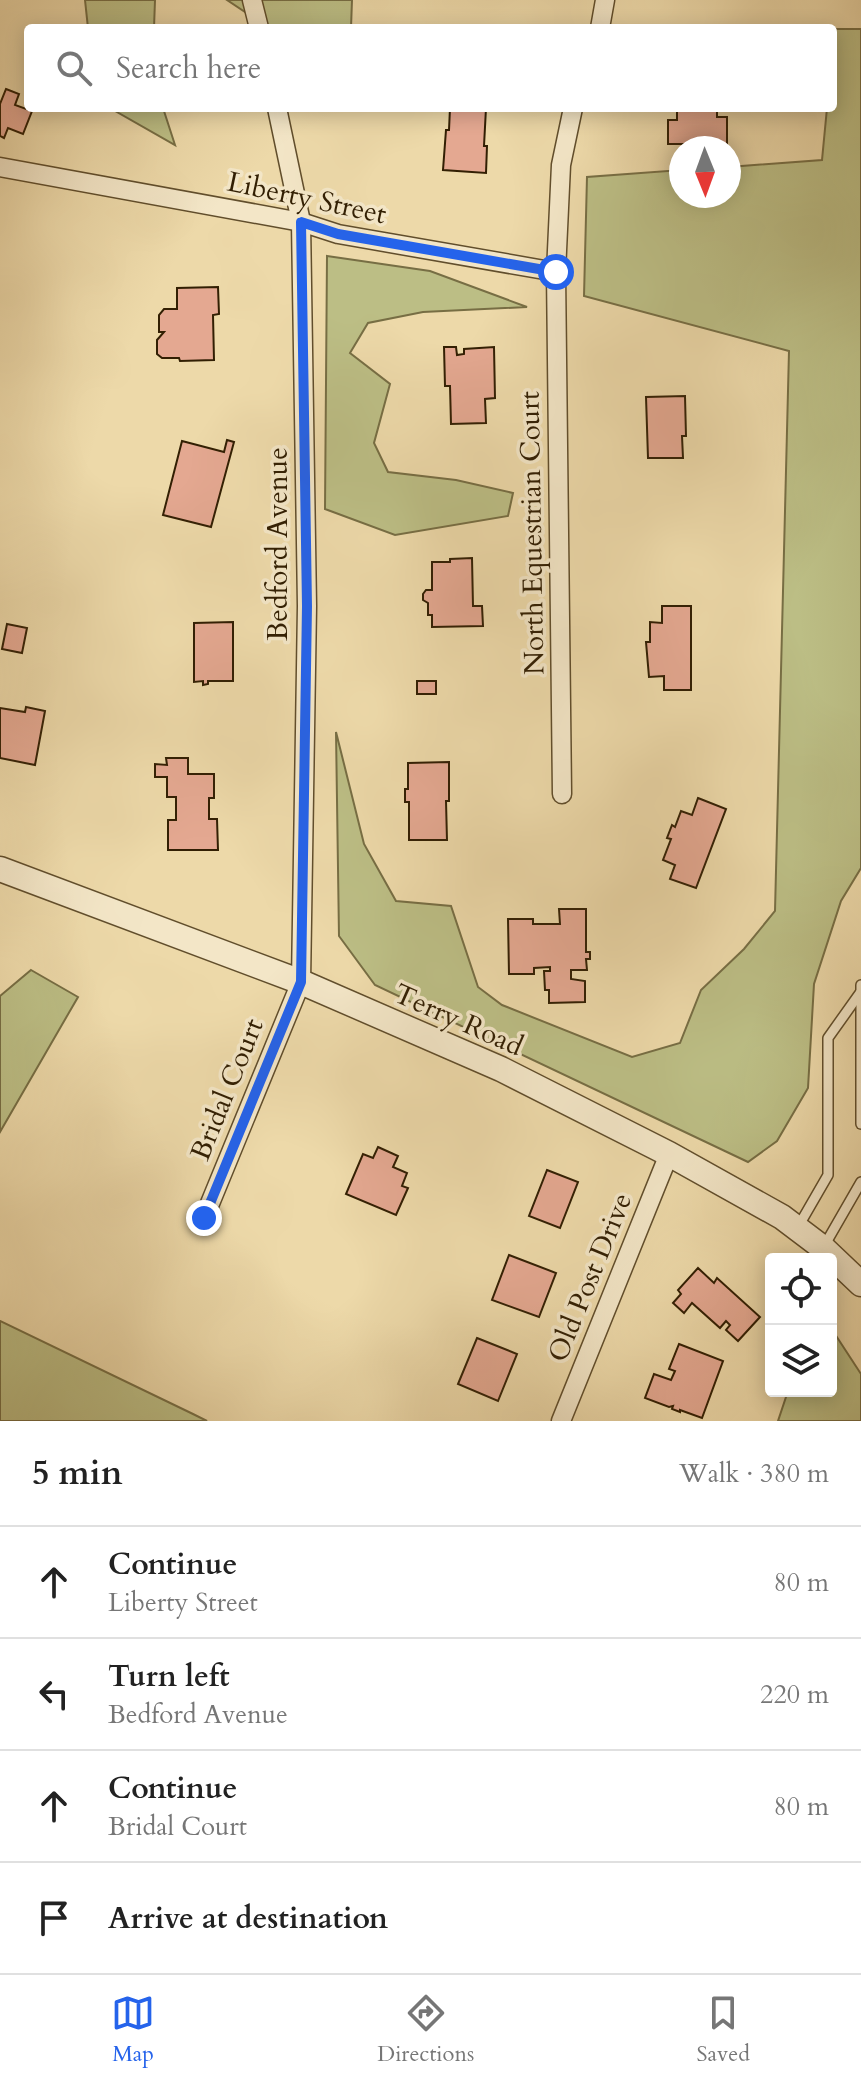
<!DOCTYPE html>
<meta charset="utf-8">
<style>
body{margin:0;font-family:Cardo,serif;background:#f2f2f2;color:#222}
.controls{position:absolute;right:24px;bottom:24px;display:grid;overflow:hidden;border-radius:8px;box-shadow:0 4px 20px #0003}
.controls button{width:72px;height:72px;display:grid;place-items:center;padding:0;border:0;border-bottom:2px solid #e0e0e0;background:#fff;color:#222;font:40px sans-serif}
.compass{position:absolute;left:669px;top:136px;width:72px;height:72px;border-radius:50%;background:#fff;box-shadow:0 4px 20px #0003;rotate:179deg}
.stop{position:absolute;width:24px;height:24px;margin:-18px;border:6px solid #2563eb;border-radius:50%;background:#fff}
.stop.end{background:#2563eb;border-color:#fff;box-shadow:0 2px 8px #0008}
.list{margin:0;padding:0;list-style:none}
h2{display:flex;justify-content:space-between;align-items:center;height:104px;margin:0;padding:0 32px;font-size:34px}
h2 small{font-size:26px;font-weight:400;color:#767676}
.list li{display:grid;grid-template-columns:52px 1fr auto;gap:24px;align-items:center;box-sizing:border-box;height:112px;padding:0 32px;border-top:2px solid #e0e0e0}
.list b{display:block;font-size:30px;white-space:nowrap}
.list p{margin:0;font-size:26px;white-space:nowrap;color:#767676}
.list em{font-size:26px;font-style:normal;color:#767676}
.icon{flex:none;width:44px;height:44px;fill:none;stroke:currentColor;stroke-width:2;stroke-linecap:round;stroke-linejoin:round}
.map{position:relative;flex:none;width:861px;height:1421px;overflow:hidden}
.search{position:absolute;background:#fff;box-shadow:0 4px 20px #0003;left:24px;right:24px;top:24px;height:88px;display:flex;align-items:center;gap:20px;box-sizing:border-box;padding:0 28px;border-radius:8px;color:#767676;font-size:30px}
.sheet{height:552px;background:#fff}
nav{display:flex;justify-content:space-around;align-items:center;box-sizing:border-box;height:112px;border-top:2px solid #e0e0e0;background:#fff;font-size:22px;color:#767676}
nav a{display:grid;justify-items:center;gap:4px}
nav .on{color:#2563eb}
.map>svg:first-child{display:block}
.green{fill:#bcbe85;stroke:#776e44;stroke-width:2}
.building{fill:#e4a891;stroke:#321f03;stroke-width:2}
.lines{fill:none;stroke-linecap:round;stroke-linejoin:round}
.service-casing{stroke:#614e2c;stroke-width:12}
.minor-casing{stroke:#614e2c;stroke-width:21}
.tertiary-casing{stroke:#614e2c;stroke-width:27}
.service{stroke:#f3e6c7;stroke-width:9}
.minor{stroke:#f3e6c7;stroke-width:18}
.tertiary{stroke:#f3e6c7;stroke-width:24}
.route{stroke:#2563eb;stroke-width:10}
.labels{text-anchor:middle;stroke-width:7;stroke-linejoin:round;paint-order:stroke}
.street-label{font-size:28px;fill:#321f03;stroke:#f3e6c7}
</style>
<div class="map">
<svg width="861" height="1421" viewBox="0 0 861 1421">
<rect width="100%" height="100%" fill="#edd9a9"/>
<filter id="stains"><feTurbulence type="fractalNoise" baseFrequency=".0025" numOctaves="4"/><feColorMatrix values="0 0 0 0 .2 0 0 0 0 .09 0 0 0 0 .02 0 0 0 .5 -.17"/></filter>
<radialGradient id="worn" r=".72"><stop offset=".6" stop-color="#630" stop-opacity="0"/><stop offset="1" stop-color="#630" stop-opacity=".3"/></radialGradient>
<g class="green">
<polygon points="85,0 155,0 154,28 88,28"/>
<polygon points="227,0 352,0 351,28 269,28"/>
<polygon points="833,29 861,29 861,868 841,901 814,984 808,1088 777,1141 748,1162 375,985 339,936 336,732 364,844 396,901 451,906 478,987 502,1005 632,1057 680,1043 701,990 744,949 775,911 789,351 584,296 587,177 681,170 681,196 729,196 729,167 822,160 827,108 833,108"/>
<polygon points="110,108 163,108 175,145"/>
<polygon points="327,256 430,271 527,307 423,312 368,323 350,353 390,384 374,443 388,472 456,480 513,493 508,516 395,535 325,509"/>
<polygon points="31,970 78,997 0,1132 0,996"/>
<polygon points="0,1321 193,1414 207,1421 0,1421"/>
<polygon points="831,1328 861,1374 861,1421 778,1421 788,1391 831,1391"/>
</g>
<g class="building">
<polygon points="6,89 19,94 15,105 32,111 23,134 8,128 4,138 0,136 0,104"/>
<polygon points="450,108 486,108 484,146 487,146 486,173 443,170 446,130 449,130"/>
<polygon points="677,108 717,108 717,117 727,117 727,144 668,144 668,120 677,120"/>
<polygon points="218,287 219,314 213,315 214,360 180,361 179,358 162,358 157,354 157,340 164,332 159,332 159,315 164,309 177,309 177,288"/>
<polygon points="444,347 456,347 457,355 464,354 464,349 494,347 495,398 485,399 486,423 451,424 450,386 445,386"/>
<polygon points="685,396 686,436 682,436 683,458 648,458 646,397"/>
<polygon points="227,440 234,442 211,527 163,515 182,441 224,452"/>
<polygon points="472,558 473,606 482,606 483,626 432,627 432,615 428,615 428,603 423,600 423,594 426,590 432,590 432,562 450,562 450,559"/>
<polygon points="662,606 691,606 691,690 664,690 664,676 649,677 646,642 650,642 650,622 662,623"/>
<polygon points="233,622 233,681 208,681 208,684 203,685 203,681 194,682 194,623"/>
<polygon points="7,624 27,628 22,653 2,649"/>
<rect x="417" y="681" width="19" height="13"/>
<polygon points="26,707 45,711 35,765 0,758 0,708 25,712"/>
<polygon points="166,758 188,758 188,774 214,774 214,798 209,798 209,819 217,819 218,850 168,850 168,820 176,820 176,797 167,797 167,777 155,777 155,764 167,765"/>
<polygon points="449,762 449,801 446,801 447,840 409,840 409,802 405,802 405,789 408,789 408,763"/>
<polygon points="698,798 726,809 696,888 670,879 675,865 663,860 671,839 667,838 672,825 675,827 681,811 692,815"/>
<polygon points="559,909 586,909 586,952 590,952 590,959 586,959 587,970 571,970 571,979 585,981 585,1002 549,1003 549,990 545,990 544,971 550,971 550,967 534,968 534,974 509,974 508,919 533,919 533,924 560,924"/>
<polygon points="378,1147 398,1156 393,1167 407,1173 402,1186 408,1188 396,1215 346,1194 363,1154 373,1158"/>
<polygon points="547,1170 578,1182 560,1228 529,1216"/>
<polygon points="509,1255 556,1273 539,1317 492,1300"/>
<polygon points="698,1268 714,1283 717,1278 760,1317 738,1341 726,1330 730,1325 726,1321 720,1328 692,1303 684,1313 673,1303 681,1294 678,1290"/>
<polygon points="477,1338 517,1354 498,1401 458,1384"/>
<polygon points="679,1344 723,1361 702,1418 680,1410 680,1412 672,1409 673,1406 669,1407 645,1398 654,1374 671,1380 675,1371 669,1369"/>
</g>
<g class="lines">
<defs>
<g id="service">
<polyline points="861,985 861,1124"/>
<polyline points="798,1227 828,1175 828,1038 860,993"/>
<polyline points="823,1248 861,1182"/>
</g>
<g id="minor">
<polyline points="252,0 259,28"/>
<polyline points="600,28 605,0"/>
<polyline points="0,167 301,222 338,234 556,272"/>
<polyline points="562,794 556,272 561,165 573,108"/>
<polyline points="204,1218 301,982 307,606 301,222 277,108"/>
<polyline points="561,1421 669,1154"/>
</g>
<polyline id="tertiary" points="0,869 301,982 501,1069 669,1154 782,1217 823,1248 861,1284"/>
</defs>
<use href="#service" class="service-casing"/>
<use href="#minor" class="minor-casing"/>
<use href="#tertiary" class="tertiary-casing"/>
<use href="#service" class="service"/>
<use href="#minor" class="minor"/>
<use href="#tertiary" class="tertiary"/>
</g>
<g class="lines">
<polyline class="route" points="204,1218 301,982 307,606 301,222 338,234 556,272"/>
</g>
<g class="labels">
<g class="street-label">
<text transform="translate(307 197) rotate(12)" y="10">Liberty Street</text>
<text transform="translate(531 533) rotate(-91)" y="10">North Equestrian Court</text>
<text transform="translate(277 544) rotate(-90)" y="10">Bedford Avenue</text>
<text transform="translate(459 1019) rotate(24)" y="10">Terry Road</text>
<text transform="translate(226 1089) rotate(-68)" y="10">Bridal Court</text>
<text transform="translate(589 1277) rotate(-68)" y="10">Old Post Drive</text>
</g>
</g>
<rect width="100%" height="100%" filter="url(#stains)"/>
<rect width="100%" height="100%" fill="url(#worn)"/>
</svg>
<div class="controls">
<button><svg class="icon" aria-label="locate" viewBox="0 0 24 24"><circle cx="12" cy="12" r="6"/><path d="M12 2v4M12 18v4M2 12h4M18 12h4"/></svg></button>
<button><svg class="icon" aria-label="layers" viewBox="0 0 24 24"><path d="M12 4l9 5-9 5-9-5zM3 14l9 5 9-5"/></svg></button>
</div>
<svg class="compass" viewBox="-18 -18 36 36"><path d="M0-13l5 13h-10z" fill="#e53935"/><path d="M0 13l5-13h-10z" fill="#767676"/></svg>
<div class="stop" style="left:556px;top:272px"></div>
<div class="stop end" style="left:204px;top:1218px"></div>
<div class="search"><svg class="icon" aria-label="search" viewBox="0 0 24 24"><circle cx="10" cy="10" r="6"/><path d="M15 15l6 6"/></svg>Search here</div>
</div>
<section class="sheet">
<h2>5 min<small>Walk · 380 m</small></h2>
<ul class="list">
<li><svg class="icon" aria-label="ahead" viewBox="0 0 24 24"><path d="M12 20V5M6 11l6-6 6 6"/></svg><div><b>Continue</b><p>Liberty Street</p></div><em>80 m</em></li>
<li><svg class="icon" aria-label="left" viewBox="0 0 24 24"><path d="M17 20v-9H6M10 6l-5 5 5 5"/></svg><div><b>Turn left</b><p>Bedford Avenue</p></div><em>220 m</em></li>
<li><svg class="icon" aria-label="ahead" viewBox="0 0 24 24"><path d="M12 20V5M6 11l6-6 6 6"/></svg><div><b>Continue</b><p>Bridal Court</p></div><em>80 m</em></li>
<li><svg class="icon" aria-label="arrive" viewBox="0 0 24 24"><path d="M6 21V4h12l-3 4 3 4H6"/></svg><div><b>Arrive at destination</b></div></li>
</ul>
</section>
<nav>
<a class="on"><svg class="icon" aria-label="map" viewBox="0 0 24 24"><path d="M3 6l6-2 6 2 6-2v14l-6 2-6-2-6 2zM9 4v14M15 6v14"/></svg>Map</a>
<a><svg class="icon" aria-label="directions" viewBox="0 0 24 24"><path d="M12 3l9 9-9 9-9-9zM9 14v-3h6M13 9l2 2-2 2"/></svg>Directions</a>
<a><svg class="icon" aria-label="saved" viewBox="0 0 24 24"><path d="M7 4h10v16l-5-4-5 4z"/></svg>Saved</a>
</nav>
